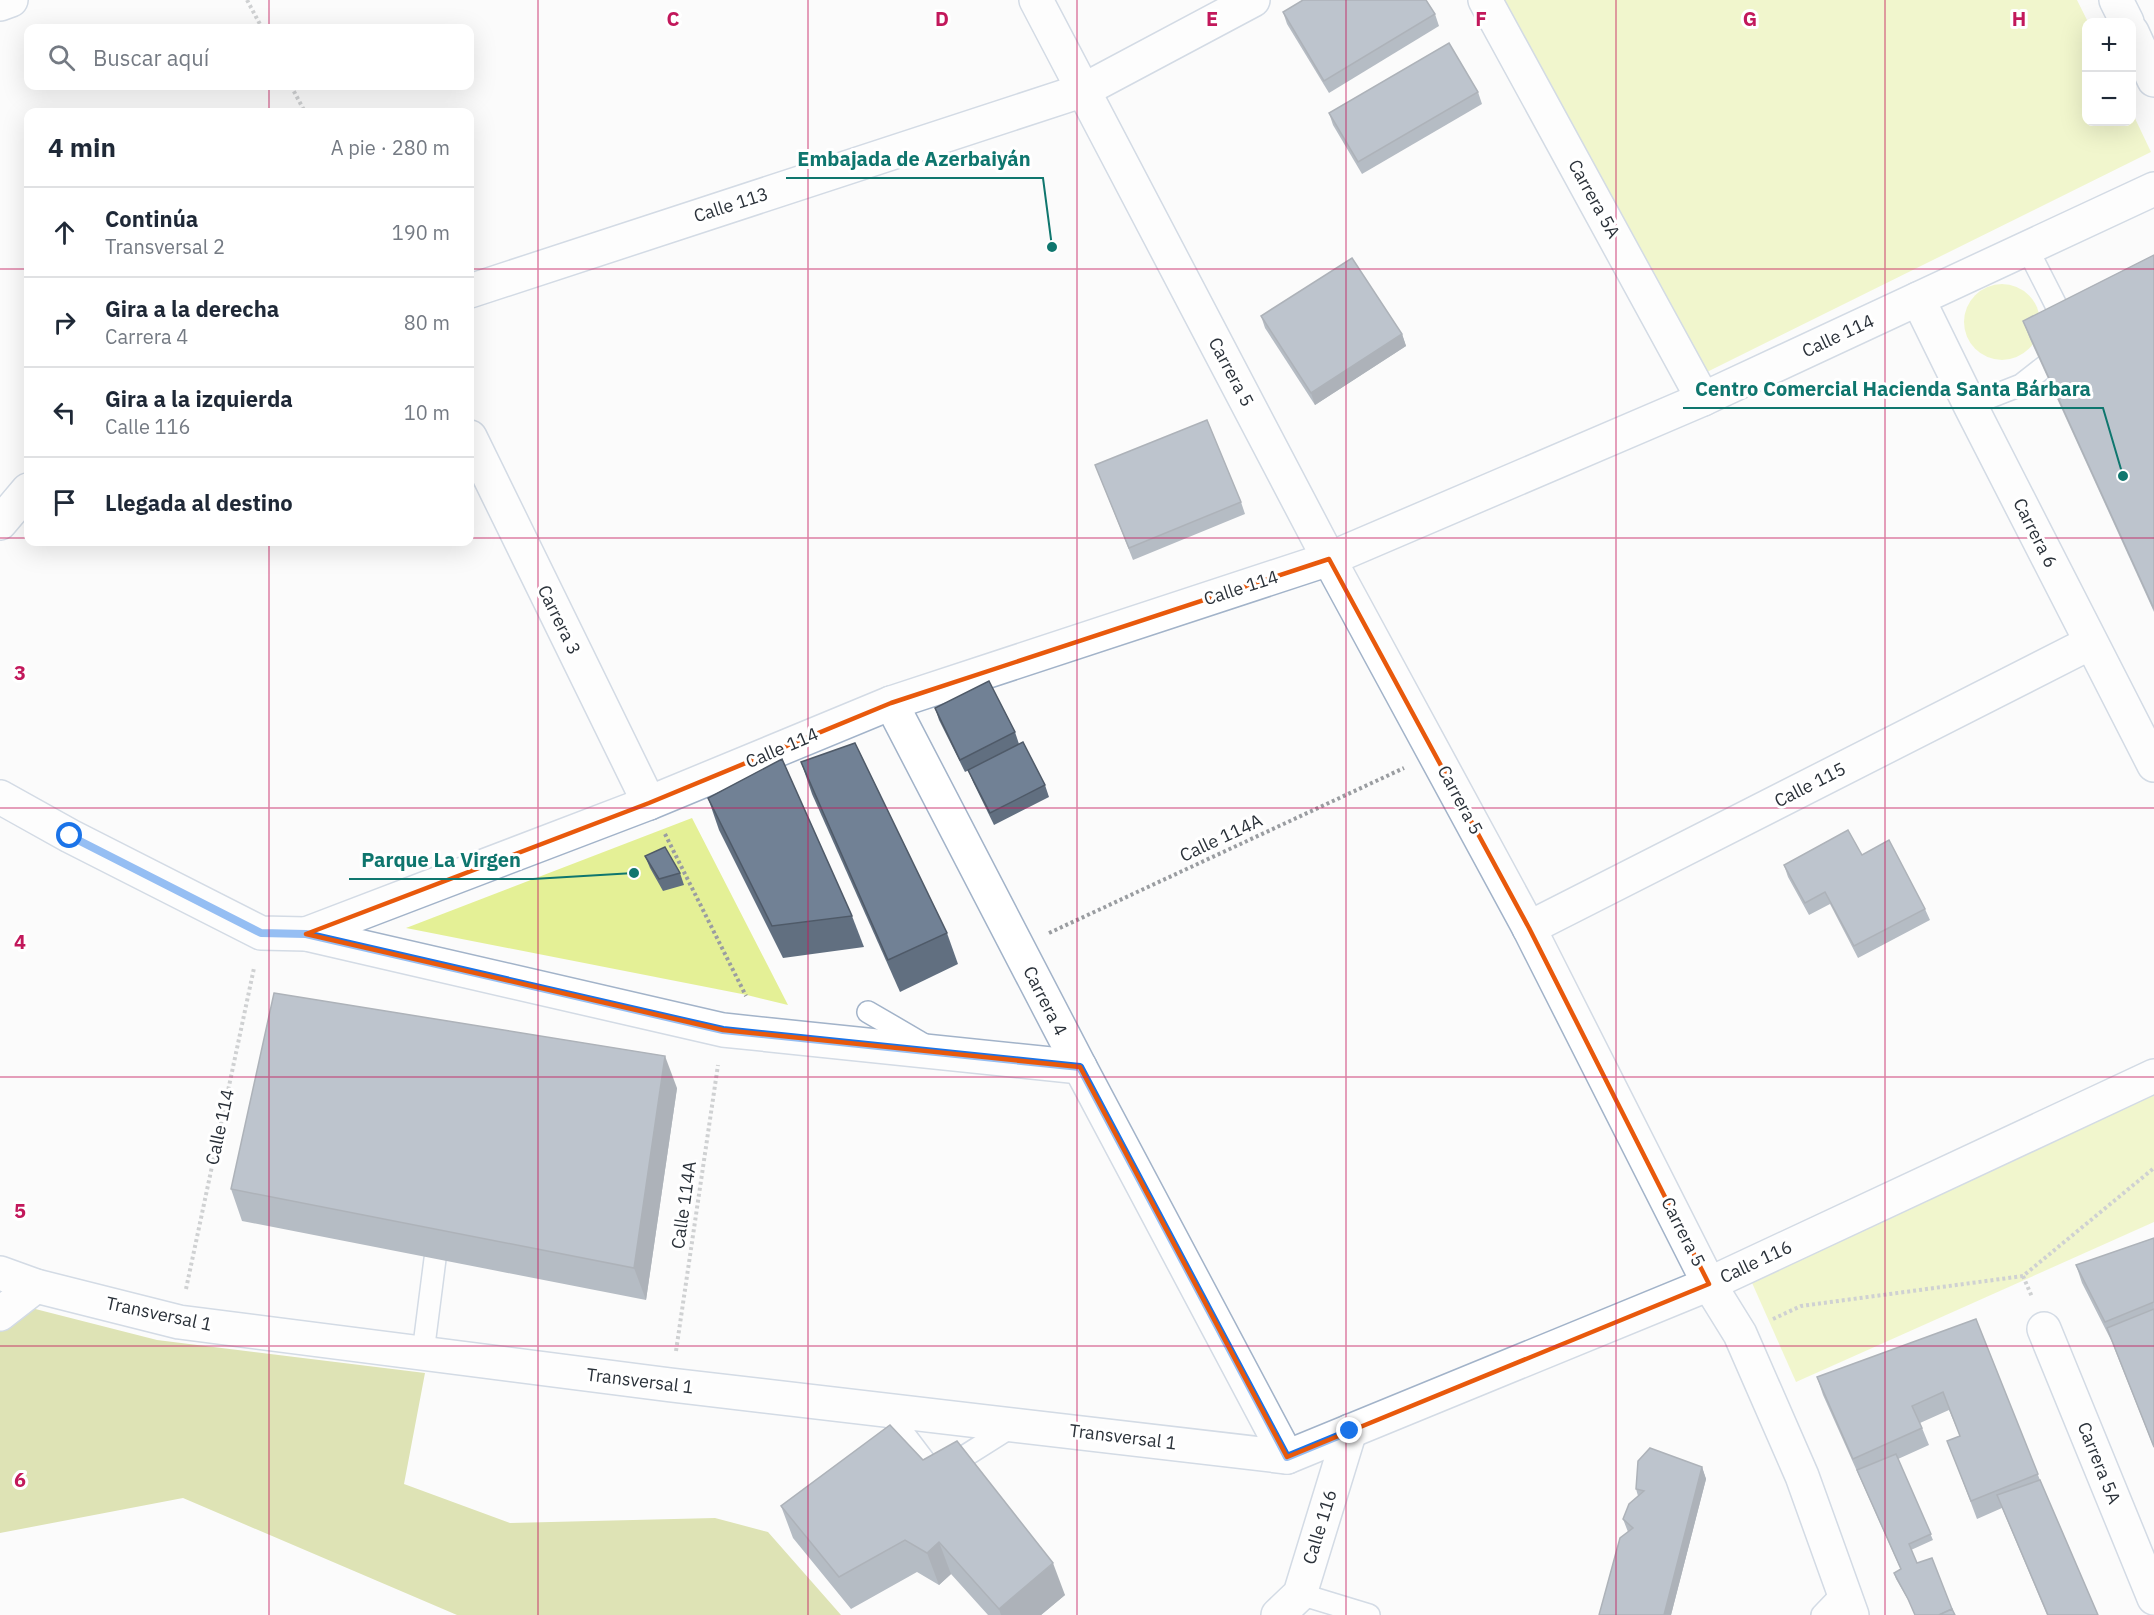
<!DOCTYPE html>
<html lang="es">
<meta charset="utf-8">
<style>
body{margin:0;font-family:"IBM Plex Sans",sans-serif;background:#f2f2f3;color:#1f2937}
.controls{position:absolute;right:18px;top:18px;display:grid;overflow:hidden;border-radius:12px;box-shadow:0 6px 24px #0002}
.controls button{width:54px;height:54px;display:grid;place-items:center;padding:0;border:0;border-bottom:2px solid #e0e1e3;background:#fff;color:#1f2937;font:30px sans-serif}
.stop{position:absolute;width:18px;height:18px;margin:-14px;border:4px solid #1a73e8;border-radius:50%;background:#fff}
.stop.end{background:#1a73e8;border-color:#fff;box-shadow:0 2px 6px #0008}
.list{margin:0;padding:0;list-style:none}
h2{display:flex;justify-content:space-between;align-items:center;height:78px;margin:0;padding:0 24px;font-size:26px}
h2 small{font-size:20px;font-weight:400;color:#747a83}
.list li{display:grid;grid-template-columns:39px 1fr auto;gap:18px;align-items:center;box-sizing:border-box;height:90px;padding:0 24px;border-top:2px solid #e0e1e3}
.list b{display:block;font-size:22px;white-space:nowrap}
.list p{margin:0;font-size:20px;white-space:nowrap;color:#747a83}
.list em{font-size:20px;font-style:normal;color:#747a83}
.icon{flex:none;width:33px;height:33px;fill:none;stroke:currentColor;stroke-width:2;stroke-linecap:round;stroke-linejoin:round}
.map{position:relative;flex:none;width:2154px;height:1615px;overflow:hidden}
.search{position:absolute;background:#fff;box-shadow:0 6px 24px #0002;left:24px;top:24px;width:450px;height:66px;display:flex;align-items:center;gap:15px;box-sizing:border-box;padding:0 21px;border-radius:12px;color:#747a83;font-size:22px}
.panel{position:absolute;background:#fff;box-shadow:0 6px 24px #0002;left:24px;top:108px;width:450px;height:438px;border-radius:12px}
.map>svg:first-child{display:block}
.green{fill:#e4f096}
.forest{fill:#bac65f}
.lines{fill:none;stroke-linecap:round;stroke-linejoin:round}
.service-casing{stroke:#a2b3c9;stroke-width:24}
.minor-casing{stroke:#a2b3c9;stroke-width:36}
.path{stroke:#9a9da1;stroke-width:4;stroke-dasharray:3 3;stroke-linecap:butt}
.service{stroke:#fff;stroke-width:21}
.minor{stroke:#fff;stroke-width:33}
.wall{fill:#616f80}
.shaded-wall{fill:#4f5a68}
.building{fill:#718195;stroke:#4f5a68;stroke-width:1.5}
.route{stroke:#1a73e8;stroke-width:8}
.marked{fill:none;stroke:#e8590c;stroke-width:4.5;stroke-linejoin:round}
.grid{fill:none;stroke:#c2185b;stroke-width:1.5;stroke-opacity:0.55}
.labels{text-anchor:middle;stroke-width:6;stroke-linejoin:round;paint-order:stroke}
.street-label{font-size:18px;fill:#2b323a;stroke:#fff}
.grid-label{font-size:20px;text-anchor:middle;font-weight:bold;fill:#c2185b;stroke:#fff;stroke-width:6;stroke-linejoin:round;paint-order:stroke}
.leader{fill:none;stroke:#0f766e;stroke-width:2}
.callout-dot{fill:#0f766e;stroke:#fff;stroke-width:2}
.callout-label{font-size:20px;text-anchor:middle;font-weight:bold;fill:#0f766e;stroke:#fff;stroke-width:6;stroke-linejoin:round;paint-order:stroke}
</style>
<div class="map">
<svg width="2154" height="1615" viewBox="0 0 2154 1615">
<rect width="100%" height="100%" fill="#fbfbfb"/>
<g class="green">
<polygon points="1503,0 2077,0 2088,22 2086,122 2132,122 2132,112 2151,152 1707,372"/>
<circle cx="2002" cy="322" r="38"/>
<polygon points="692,818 788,1005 747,995 406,928"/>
<polygon points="2154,1095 2154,1222 1796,1382 1749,1276"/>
</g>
<polygon class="forest" points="0,1300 157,1340 425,1373 404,1484 510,1523 715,1518 768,1532 841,1615 457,1615 183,1498 0,1533"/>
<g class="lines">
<defs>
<g id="service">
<polyline points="1970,405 2021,385 2053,360 2064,340 2060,313 2027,248"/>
<polyline points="868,1012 928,1047"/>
<polyline points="423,1353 435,1259"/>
<polyline points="886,1410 935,1475 1014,1425"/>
<polyline points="1300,1594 1369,1615"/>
<polyline points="1822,1615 1844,1592"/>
</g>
<g id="minor">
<polyline points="1036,0 1329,559 1529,928 1709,1284 1740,1334 1802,1476 1852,1615"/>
<polyline points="1485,0 1703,399"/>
<polyline points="2116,0 2127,22"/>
<polyline points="0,4 11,0"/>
<polyline points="2132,32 2154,80"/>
<polyline points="470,291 1084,90 1253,0"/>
<polyline points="1918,299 1970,405 2154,765"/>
<polyline points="470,437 649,803"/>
<polyline points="0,523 28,490"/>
<polyline points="891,703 1080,1067 1287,1457"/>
<polyline points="0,797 70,836 261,933 306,934 723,1030 1080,1067"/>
<polyline points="1529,928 2090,643"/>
<polyline points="306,934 649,803 891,703 1329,559 1703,399 2154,189"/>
<polyline points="0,1273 36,1286 179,1322 671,1385 1287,1457 1709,1284 2154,1076"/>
<polyline points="0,1314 36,1286"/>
<polyline points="2044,1329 2154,1598"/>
<polyline points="1278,1615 1300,1594 1350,1431"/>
</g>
</defs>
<use href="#service" class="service-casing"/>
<use href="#minor" class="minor-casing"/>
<g class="path">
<polyline points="247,0 262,28"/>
<polyline points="291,86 305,112"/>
<polyline points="665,834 746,996"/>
<polyline points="1049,933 1404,768"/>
<polyline points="2023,1276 2032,1297"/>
<polyline points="186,1289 254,968"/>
<polyline points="1773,1319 1801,1306 2023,1276 2154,1168"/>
<polyline points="676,1351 718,1065"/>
</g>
<use href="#service" class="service"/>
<use href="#minor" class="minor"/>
</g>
<g class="wall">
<polygon points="1283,12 1435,14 1439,26 1329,93 1287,24"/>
<polygon points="1478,92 1482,104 1362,174 1333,125 1329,113"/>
<polygon points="2154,255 2154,612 2030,339 2023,321"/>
<polygon points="1261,316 1402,334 1406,346 1315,405 1265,328"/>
<polygon points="1100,477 1241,502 1245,514 1133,560"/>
<polygon points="935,708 1015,732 1019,744 1045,785 1049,797 994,825 973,782 968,770 977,766 965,772 939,720"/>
<polygon points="801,762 947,933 958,964 900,992 812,794"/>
<polygon points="708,798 852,916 864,947 783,958 719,830"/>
<polygon points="1862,855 1925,909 1930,920 1858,958 1830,904 1809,915 1788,877 1784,865"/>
<polygon points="645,856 680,873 684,885 663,891 650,868"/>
<polygon points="677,1088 646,1300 242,1221 231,1189"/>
<polygon points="2154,1238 2154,1448 2111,1340 2082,1283 2076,1265"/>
<polygon points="1976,1319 2040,1480 2098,1615 2047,1615 2002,1508 1977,1519 1954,1458 1960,1436 1949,1410 1920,1423 1929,1445 1898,1459 1933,1540 1911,1550 1911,1605 1896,1579 1894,1573 1901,1570 1823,1395 1817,1377"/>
<polygon points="923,1460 1065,1595 1041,1615 988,1615 951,1574 939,1585 917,1572 851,1609 793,1538 781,1506"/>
<polygon points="1702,1467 1706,1479 1671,1615 1599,1615 1628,1532 1623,1519 1638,1496 1636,1489"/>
</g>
<g class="shaded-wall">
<polygon points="1402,334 1406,346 1315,405 1311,393"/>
<polygon points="665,1056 677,1088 646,1300 634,1268"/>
<polygon points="1702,1467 1706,1479 1671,1615 1664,1615"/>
<polygon points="939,1542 951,1574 939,1585 927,1553"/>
<polygon points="1053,1563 1065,1595 1041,1615 1001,1615 999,1609"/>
</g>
<g class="building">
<polygon points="1303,0 1426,0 1435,14 1324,81 1283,12"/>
<polygon points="1449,43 1478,92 1358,162 1329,113"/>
<polygon points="2154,255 2154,609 2023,321"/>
<polygon points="1352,258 1402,334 1311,393 1261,316"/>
<polygon points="1207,420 1241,502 1129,548 1095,465"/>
<polygon points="989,681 1015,732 960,760 935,708"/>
<polygon points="1023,742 1045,785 990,813 968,770"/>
<polygon points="855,743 947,933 888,960 801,762"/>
<polygon points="782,759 852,916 772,926 708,798"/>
<polygon points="1848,830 1862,855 1889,840 1925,909 1854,946 1825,892 1805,903 1784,865"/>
<polygon points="665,847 680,873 659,879 645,856"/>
<polygon points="274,993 665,1056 634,1268 231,1189"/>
<polygon points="2154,1238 2154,1302 2105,1322 2076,1265"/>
<polygon points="2154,1309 2154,1447 2107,1328"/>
<polygon points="1976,1319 2038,1474 1971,1501 1947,1441 1960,1436 1943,1392 1912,1406 1922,1428 1853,1459 1817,1377"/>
<polygon points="890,1425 923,1460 957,1441 1053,1563 999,1609 939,1542 927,1553 905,1540 839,1577 781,1506"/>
<polygon points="1650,1448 1702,1467 1664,1615 1599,1615 1620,1538 1633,1528 1623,1519 1629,1504 1644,1491 1636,1489 1638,1461"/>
<polygon points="1896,1454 1931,1534 1909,1544 1917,1563 1932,1558 1952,1609 1939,1615 1915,1615 1908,1599 1894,1573 1901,1569 1857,1470"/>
<polygon points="2040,1480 2098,1615 2048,1615 1997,1495"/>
<polygon points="1952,1609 1955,1615 1939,1615"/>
</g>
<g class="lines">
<polyline class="route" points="70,836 261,933 306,934 723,1030 1080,1067 1287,1457 1350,1431"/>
</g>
<path d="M0 0H2154V1615H0ZM1329,559L1529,928L1709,1284L1287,1457L1080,1067L723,1030L306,934L649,803L891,703Z" fill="#fbfbfb" fill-opacity=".55" fill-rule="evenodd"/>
<path class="marked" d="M1329,559L1529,928L1709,1284L1287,1457L1080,1067L723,1030L306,934L649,803L891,703Z"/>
<path class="grid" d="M269,0V28M538,0V1615M808,0V1615M1077,0V1615M1346,0V1615M1616,0V1615M1885,0V1615M269,86V112M0,269H28M470,269H2154M0,538H28M470,538H2154M269,542V1615M0,808H2154M0,1077H2154M0,1346H2154"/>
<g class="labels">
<g class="street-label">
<text transform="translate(1594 199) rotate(61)" y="6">Carrera 5A</text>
<text transform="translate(731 205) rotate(-18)" y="6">Calle 113</text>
<text transform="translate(1838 336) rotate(-25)" y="6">Calle 114</text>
<text transform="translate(1231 372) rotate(62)" y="6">Carrera 5</text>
<text transform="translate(2035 533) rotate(63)" y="6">Carrera 6</text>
<text transform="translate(1241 588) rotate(-18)" y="6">Calle 114</text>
<text transform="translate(559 620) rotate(64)" y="6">Carrera 3</text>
<text transform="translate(782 748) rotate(-23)" y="6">Calle 114</text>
<text transform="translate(1810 785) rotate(-27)" y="6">Calle 115</text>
<text transform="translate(1460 800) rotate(62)" y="6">Carrera 5</text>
<text transform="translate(1221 838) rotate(-25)" y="6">Calle 114A</text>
<text transform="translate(1045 1001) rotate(63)" y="6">Carrera 4</text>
<text transform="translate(220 1127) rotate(-78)" y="6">Calle 114</text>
<text transform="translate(684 1205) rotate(-82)" y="6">Calle 114A</text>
<text transform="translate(1683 1232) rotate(63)" y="6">Carrera 5</text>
<text transform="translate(1756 1262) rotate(-25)" y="6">Calle 116</text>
<text transform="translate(159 1314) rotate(12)" y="6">Transversal 1</text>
<text transform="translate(640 1381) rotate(7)" y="6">Transversal 1</text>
<text transform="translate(1123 1437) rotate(7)" y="6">Transversal 1</text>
<text transform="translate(2099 1463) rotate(68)" y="6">Carrera 5A</text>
<text transform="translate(1320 1527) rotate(-73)" y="6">Calle 116</text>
</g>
</g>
<g class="grid-label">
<text x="673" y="26">C</text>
<text x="942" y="26">D</text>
<text x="1212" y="26">E</text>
<text x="1481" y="26">F</text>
<text x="1750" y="26">G</text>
<text x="2019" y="26">H</text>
<text x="20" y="680">3</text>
<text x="20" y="949">4</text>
<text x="20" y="1218">5</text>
<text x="20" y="1487">6</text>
</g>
<path class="leader" d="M1052 247L1043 178H786M2123 476L2103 408H1683M634 873L533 879H349"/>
<g class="callout-dot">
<circle cx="1052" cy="247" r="6"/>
<circle cx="2123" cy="476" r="6"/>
<circle cx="634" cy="873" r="6"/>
</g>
<g class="callout-label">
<text x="914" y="166">Embajada de Azerbaiyán</text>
<text x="1893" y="396">Centro Comercial Hacienda Santa Bárbara</text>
<text x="441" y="867">Parque La Virgen</text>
</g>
</svg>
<div class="controls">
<button>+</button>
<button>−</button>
</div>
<div class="stop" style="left:70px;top:836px"></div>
<div class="stop end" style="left:1350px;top:1431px"></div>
<div class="search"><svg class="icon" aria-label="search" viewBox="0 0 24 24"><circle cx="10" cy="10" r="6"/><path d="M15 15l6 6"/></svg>Buscar aquí</div>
<section class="panel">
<h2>4 min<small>A pie · 280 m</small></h2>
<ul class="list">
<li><svg class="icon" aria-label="ahead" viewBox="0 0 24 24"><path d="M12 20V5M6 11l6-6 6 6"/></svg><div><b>Continúa</b><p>Transversal 2</p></div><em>190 m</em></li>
<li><svg class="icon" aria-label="right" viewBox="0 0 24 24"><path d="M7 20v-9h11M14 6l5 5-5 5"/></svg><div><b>Gira a la derecha</b><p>Carrera 4</p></div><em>80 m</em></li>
<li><svg class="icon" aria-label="left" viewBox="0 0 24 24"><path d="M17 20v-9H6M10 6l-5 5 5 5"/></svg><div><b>Gira a la izquierda</b><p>Calle 116</p></div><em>10 m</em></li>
<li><svg class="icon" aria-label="arrive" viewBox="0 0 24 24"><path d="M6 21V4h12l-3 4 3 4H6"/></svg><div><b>Llegada al destino</b></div></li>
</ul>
</section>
</div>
